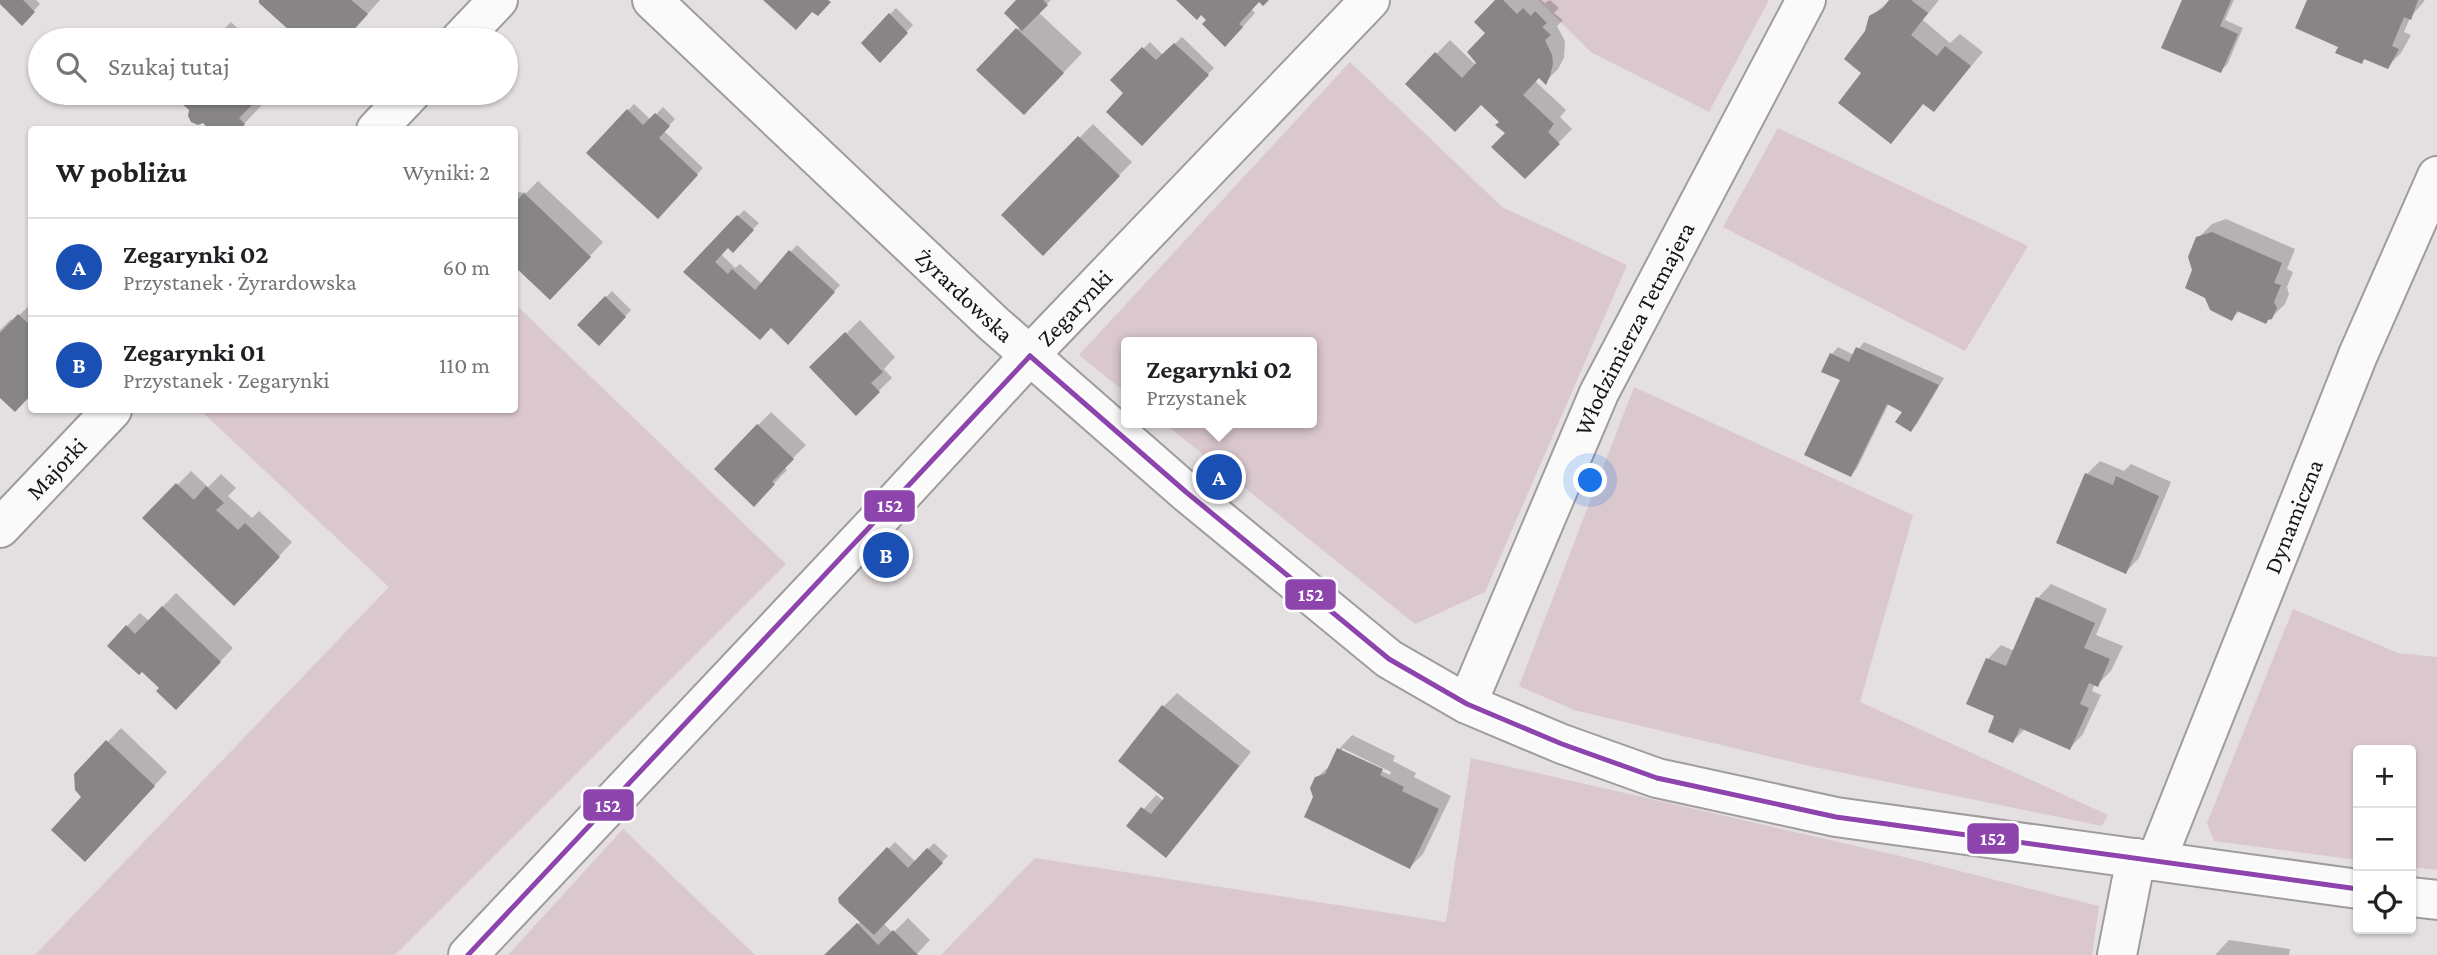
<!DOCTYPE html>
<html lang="pl">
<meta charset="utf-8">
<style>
body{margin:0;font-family:"Crimson Pro",serif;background:#f6f6f6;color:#202124}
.controls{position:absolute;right:21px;bottom:21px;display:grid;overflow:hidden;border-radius:7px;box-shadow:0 2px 5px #0004}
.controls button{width:63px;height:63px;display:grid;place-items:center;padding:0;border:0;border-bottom:2px solid #e0e0e0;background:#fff;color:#202124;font:35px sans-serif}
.you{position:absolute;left:1591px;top:481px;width:24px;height:24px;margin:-18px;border:5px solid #fff;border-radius:50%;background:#1a73e8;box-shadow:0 0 0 10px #1a73e833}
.badge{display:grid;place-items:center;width:46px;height:46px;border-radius:50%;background:#2563eb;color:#fff;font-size:23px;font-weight:700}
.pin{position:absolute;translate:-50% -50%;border:4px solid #fff;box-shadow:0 2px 7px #0006}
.popup{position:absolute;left:1121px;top:337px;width:196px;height:91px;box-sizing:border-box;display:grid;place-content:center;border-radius:7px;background:#fff;filter:drop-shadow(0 2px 5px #0005);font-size:23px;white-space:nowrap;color:#757577}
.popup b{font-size:26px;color:#202124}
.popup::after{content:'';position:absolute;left:50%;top:100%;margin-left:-14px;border:14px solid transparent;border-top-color:#fff}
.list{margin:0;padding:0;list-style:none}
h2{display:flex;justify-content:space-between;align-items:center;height:91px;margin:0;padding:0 28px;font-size:30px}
h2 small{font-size:23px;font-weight:400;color:#757577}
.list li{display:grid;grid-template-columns:46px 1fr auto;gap:21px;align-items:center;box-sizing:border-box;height:98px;padding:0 28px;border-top:2px solid #e0e0e0}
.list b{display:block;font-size:26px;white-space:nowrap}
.list p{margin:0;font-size:23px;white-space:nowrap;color:#757577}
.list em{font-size:23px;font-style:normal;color:#757577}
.icon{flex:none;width:38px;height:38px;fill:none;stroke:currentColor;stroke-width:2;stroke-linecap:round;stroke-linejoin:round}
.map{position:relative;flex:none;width:2437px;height:955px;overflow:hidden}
.search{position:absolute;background:#fff;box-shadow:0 2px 5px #0004;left:28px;top:28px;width:490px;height:77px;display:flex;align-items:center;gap:18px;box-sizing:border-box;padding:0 24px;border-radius:38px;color:#757577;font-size:26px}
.panel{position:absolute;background:#fff;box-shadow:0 2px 5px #0004;left:28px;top:126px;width:490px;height:287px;border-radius:7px}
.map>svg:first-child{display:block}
.green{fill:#dbc8ce}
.shadow{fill:#0003;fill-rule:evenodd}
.building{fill:#888586}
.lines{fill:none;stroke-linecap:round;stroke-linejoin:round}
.minor-casing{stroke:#9f9c9d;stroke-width:42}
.minor{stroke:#fbfafa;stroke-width:38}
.bus-1-casing{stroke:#fff;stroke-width:10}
.bus-1{stroke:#8e44ad;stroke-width:5}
.labels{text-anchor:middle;stroke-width:7;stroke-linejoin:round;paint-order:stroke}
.street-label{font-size:24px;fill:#151314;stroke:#fff}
.line-badge{stroke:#fff;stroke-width:2.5}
.badge-label{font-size:19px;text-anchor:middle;font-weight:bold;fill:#fff}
</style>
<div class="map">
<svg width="2437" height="955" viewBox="0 0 2437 955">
<rect width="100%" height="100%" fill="#e4dfe1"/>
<g class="green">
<polygon points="1538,0 1769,0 1709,112 1591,52"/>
<polygon points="1350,62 1502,207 1627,265 1485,592 1415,624 1164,423 1312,423 1312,342 1126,342 1126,393 1079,355"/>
<polygon points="1778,128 2028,246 1965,351 1723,227"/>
<polygon points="515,304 786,564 395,955 35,955 389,587 200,410 514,410"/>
<polygon points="1634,387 1913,515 1860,702 2108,815 2102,826 1805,765 1574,710 1519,686"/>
<polygon points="2293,609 2398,653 2437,657 2437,870 2411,867 2411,750 2358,750 2358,860 2214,841 2207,823"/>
<polygon points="1471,758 1900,856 2099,906 2092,955 941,955 1035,858 1446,922"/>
<polygon points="623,829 755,955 508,955"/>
</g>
<g class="shadow">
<polygon points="0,0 36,0 40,4 22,24"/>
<polygon points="261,0 380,0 363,19 344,26 331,40 302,40 261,2"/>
<polygon points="1019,0 1051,0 1038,12 1082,53 1043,94 979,70 1020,27"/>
<polygon points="1179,0 1267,0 1259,0 1251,9 1255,13 1239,31 1209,20"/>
<polygon points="1498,0 1541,0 1545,3 1550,0 1559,8 1554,13 1563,20 1557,26 1565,41 1564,58 1558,69 1545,82 1539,76 1535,81 1566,110 1560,117 1572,129 1525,177 1501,122 1481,102 1407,84 1450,40 1479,68"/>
<polygon points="1890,0 1939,0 1923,20 1950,43 1960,34 1983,52 1934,110 1924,103 1891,142 1863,73 1871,17"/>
<polygon points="2184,0 2234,0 2225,20 2243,28 2227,65 2220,71"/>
<polygon points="2309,0 2425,0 2410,18 2404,32 2411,35 2401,53 2387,67 2366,58 2361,62 2340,47"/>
<polygon points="896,8 913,25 880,60 863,43"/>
<polygon points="231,22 250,40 213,40"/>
<polygon points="1182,37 1214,68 1142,143 1126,93 1112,80 1150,42 1163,55"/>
<polygon points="173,93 262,93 257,98 263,104 238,130 191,110"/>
<polygon points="634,104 651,120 663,107 675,119 664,131 703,168 664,210 588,153"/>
<polygon points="1093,124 1132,162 1043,253 1003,215"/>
<polygon points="538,181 603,242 564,284 514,264 514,195 518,192 526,193"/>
<polygon points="744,210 759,223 733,250 728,246 721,254 735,268 740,264 762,284 797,245 840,285 795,336 771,326 686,272"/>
<polygon points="2226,219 2295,249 2287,269 2293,272 2287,287 2289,294 2285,304 2271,318 2240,311 2232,318 2194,270 2198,238 2212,224"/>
<polygon points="612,291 631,310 599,344 579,325"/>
<polygon points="32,303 32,392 0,396 0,330 11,319 13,321"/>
<polygon points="860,320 895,357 884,369 892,378 856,413 811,368"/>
<polygon points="1864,342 1944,378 1917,424 1911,430 1904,411 1889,403 1857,468 1851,475 1842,379 1832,354 1838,347 1854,355"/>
<polygon points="771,412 806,445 784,467 787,470 767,491 758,425"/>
<polygon points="2100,461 2124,471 2131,464 2171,482 2139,558 2126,572 2087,474"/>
<polygon points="191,471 208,487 221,474 236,488 228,496 252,518 259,511 292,542 248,590 145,518"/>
<polygon points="2051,584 2107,609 2096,635 2123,646 2111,671 2097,685 2095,684 2092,691 2101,695 2083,734 2070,748 2025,729 2013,741 1997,715 1988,659 2001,645 2014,651 2038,598"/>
<polygon points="176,593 233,648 189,695 161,688 127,626 140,613 149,621"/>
<polygon points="1177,693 1251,752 1179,842 1166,856 1129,826 1156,795 1164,801 1166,797 1164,706"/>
<polygon points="121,728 167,772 98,846 76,775"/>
<path d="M1352,735L1395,756L1393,761L1416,773L1414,777L1451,796L1423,854L1410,867L1315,797L1316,778L1332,764L1339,749ZM1342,748L1391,772L1390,775L1342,752Z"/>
<polygon points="895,842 916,862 934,843 948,856 883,923 893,933 908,918 930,940 916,955 827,955 861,921 840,898"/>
<polygon points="2229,940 2290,949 2289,955 2215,955"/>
</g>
<g class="building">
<polygon points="0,0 23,0 35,12 22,26 0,4"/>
<polygon points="259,0 351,0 368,14 350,34 343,28 332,40 300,40 259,3"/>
<polygon points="763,0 828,0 831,2 818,16 812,12 796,30"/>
<polygon points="1016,0 1043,0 1048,5 1022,31 1004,13"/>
<polygon points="1176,0 1269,0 1263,6 1259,2 1239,24 1243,27 1225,47 1202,24 1206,20 1201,15 1197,20"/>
<polygon points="1495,0 1503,0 1517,14 1523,8 1531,16 1535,11 1547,23 1542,27 1551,35 1545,40 1552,55 1553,64 1550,76 1546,85 1539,78 1523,95 1554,124 1548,132 1560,144 1525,179 1491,147 1505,133 1495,125 1499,122 1481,105 1455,132 1405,84 1435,52 1462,78 1476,63 1467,52 1485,33 1474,22"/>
<polygon points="1889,0 1911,0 1928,13 1911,35 1937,56 1945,46 1971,66 1934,112 1923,104 1891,144 1838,103 1861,73 1844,59 1865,31 1869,16 1883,8"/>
<polygon points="2182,0 2231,0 2220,26 2238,34 2221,73 2161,48"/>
<polygon points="2307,0 2418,0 2411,20 2404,17 2392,46 2399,49 2388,69 2364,59 2362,64 2335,53 2338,47 2295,28"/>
<polygon points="889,13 908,33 880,63 861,43"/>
<polygon points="1016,28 1064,73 1024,115 976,70"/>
<polygon points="1174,43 1209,75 1142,146 1106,112 1123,93 1110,80 1142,47 1156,60"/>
<polygon points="170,93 264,93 239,118 245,124 240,130 210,130 203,123 198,125 191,122 188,116 189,110"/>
<polygon points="627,109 643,125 655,113 670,126 659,138 698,175 658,219 586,153"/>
<polygon points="1078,136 1120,176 1043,256 1001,215"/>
<polygon points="524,193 591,257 550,300 514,266 514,203"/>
<polygon points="737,215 754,230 733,253 728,248 715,262 728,274 732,269 755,290 789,250 835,292 788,345 771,328 760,340 683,272"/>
<polygon points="2212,232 2282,263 2274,283 2281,285 2274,302 2277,308 2272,319 2268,320 2266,324 2237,311 2232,321 2210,310 2205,298 2185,288 2192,270 2188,257 2196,237"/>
<polygon points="605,296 626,317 599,346 577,325"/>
<polygon points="18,314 32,327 32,394 15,412 0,398 0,333"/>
<polygon points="845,332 883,372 871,383 880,392 856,416 809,367"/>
<polygon points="1856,347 1939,385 1911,432 1895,422 1902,412 1887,404 1851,477 1804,455 1840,380 1821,372 1830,353 1849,362"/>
<polygon points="757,424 794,459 772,482 775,484 754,507 714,469"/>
<polygon points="2085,473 2113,485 2116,476 2159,496 2126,574 2056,543"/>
<polygon points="176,483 194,500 206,486 224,503 216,510 238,530 245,523 280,557 234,606 142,518"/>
<polygon points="2036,597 2095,623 2084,648 2110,659 2098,687 2089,683 2080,704 2089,708 2070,750 2020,728 2013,743 1988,732 1994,716 1966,704 1986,658 2006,666"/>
<polygon points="162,606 221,662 176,710 156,691 159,688 142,672 139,675 107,646 126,625 135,634"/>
<polygon points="1162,705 1239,766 1166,858 1126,826 1141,807 1151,814 1164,798 1118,761"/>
<polygon points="106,740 155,786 85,862 51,830 81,797 75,790 74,774"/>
<polygon points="1337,748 1383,769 1380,775 1404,787 1402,791 1439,809 1410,869 1304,817 1313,797 1310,788 1315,777 1325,774"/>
<polygon points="887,847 908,868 927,848 943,863 874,935 839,903 838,898"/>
<polygon points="857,923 878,945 893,930 918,955 824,955"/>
</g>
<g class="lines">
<defs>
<g id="minor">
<path id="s1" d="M652,0L994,324L1186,492L1389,659L1467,704L1562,744L1657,778L1836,817L2358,889"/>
<polyline points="460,40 498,0"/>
<polyline points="376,130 411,93"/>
<path id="s2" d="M0,528L112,410"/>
<path id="s3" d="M1467,704L1599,393L1806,0"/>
<path id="s4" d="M2156,861L2358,355L2437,176"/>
<polyline points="2411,897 2437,900"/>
<path id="s5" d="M468,955L881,517L1045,339L1370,0"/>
<polyline points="2117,955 2136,858"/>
</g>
</defs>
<use href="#minor" class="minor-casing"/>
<use href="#minor" class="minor"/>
<defs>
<g id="bus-1">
<polyline points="1030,356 1186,492 1389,659 1467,704 1562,744 1657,778 1836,817 2358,889"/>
<polyline points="468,955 1030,356"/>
</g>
</defs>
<use href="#bus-1" class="bus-1-casing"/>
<use href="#bus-1" class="bus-1"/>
</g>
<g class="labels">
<g class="street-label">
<text dy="8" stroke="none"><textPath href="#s1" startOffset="430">Żyrardowska</textPath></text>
<text dy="8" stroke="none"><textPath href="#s5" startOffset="887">Zegarynki</textPath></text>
<text dy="8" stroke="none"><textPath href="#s3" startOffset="411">Włodzimierza Tetmajera</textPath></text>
<text dy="8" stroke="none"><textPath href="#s2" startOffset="82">Majorki</textPath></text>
<text dy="8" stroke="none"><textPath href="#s4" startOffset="371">Dynamiczna</textPath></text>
</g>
</g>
<g class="line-badge">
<rect x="863" y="489" width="53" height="34" rx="7" fill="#8e44ad"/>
<rect x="1284" y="578" width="53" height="33" rx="7" fill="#8e44ad"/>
<rect x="582" y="788" width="53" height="34" rx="7" fill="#8e44ad"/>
<rect x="1966" y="822" width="54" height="33" rx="7" fill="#8e44ad"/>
</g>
<g class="badge-label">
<text x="890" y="512">152</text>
<text x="1311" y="601">152</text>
<text x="608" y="812">152</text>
<text x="1993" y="845">152</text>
</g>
</svg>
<div class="controls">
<button>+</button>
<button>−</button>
<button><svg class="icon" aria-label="locate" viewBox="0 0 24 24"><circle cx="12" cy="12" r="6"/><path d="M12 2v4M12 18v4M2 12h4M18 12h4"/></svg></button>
</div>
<div class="you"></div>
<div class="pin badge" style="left:1219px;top:477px;background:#1a4fb4">A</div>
<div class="popup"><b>Zegarynki 02</b>Przystanek</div>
<div class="pin badge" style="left:886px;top:555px;background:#1a4fb4">B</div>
<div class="search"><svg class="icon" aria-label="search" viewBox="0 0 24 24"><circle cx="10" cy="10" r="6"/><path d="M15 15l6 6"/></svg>Szukaj tutaj</div>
<section class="panel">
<h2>W pobliżu<small>Wyniki: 2</small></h2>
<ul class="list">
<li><span class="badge" style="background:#1a4fb4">A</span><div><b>Zegarynki 02</b><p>Przystanek · Żyrardowska</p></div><em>60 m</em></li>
<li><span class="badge" style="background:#1a4fb4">B</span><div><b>Zegarynki 01</b><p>Przystanek · Zegarynki</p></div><em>110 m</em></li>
</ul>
</section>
</div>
